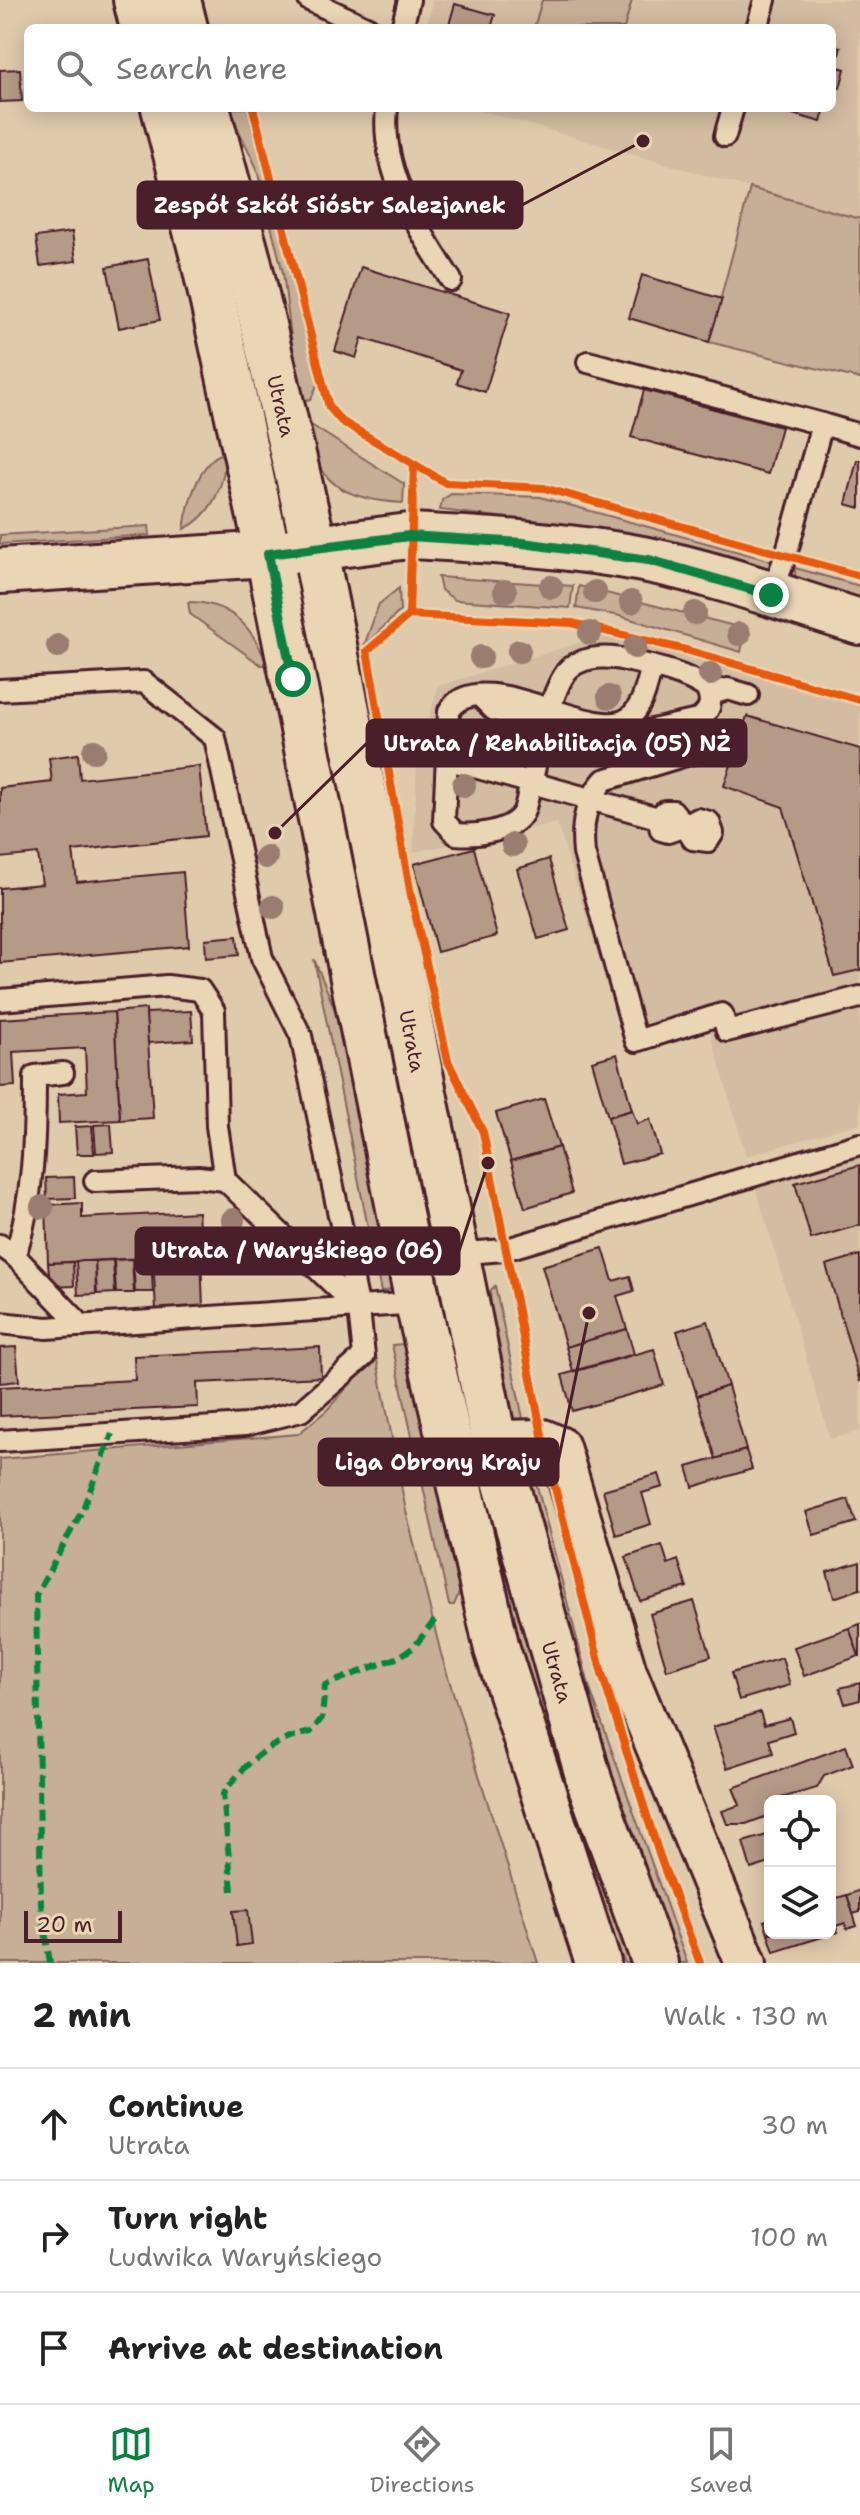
<!DOCTYPE html>
<meta charset="utf-8">
<style>
body{margin:0;font-family:"Shantell Sans",sans-serif;background:#f6f6f6;color:#222}
.controls{position:absolute;right:24px;bottom:24px;display:grid;overflow:hidden;border-radius:12px;box-shadow:0 4px 20px #0003}
.controls button{width:72px;height:72px;display:grid;place-items:center;padding:0;border:0;border-bottom:2px solid #e0e0e0;background:#fff;color:#222;font:40px sans-serif}
.scale{position:absolute;left:24px;bottom:20px;width:98px;box-sizing:border-box;padding-left:8px;border:4px solid #4a1f2b;border-top:0;font-size:22px;line-height:28px;white-space:nowrap;color:#4a1f2b;-webkit-text-stroke:6px #ead5b4;paint-order:stroke}
.stop{position:absolute;width:24px;height:24px;margin:-18px;border:6px solid #0b8043;border-radius:50%;background:#fff}
.stop.end{background:#0b8043;border-color:#fff;box-shadow:0 2px 8px #0008}
.list{margin:0;padding:0;list-style:none}
h2{display:flex;justify-content:space-between;align-items:center;height:104px;margin:0;padding:0 32px;font-size:34px}
h2 small{font-size:26px;font-weight:400;color:#767676}
.list li{display:grid;grid-template-columns:52px 1fr auto;gap:24px;align-items:center;box-sizing:border-box;height:112px;padding:0 32px;border-top:2px solid #e0e0e0}
.list b{display:block;font-size:30px;white-space:nowrap}
.list p{margin:0;font-size:26px;white-space:nowrap;color:#767676}
.list em{font-size:26px;font-style:normal;color:#767676}
.icon{flex:none;width:44px;height:44px;fill:none;stroke:currentColor;stroke-width:2;stroke-linecap:round;stroke-linejoin:round}
.map{position:relative;flex:none;width:860px;height:1963px;overflow:hidden}
.search{position:absolute;background:#fff;box-shadow:0 4px 20px #0003;left:24px;right:24px;top:24px;height:88px;display:flex;align-items:center;gap:20px;box-sizing:border-box;padding:0 28px;border-radius:12px;color:#767676;font-size:30px}
.sheet{height:440px;background:#fff}
nav{display:flex;justify-content:space-around;align-items:center;box-sizing:border-box;height:112px;border-top:2px solid #e0e0e0;background:#fff;font-size:22px;color:#767676}
nav a{display:grid;justify-items:center;gap:4px}
nav .on{color:#0b8043}
.map>svg:first-child{display:block}
.built{fill:#d3bca1}
.green{fill:#c7ae96;stroke:#886660;stroke-width:2}
.building{fill:#b69a88;stroke:#4a1f2b;stroke-width:2}
.lines{fill:none;stroke-linecap:round;stroke-linejoin:round}
.service-casing{stroke:#4a1f2b;stroke-width:26}
.minor-casing{stroke:#4a1f2b;stroke-width:46}
.tertiary-casing{stroke:#4a1f2b;stroke-width:50}
.secondary-casing{stroke:#4a1f2b;stroke-width:50}
.service{stroke:#ead5b4;stroke-width:20}
.minor{stroke:#ead5b4;stroke-width:40}
.tertiary{stroke:#ead5b4;stroke-width:44}
.secondary{stroke:#ead5b4;stroke-width:44}
.quiet{stroke:#00873e;stroke-width:6;stroke-dasharray:12 6;stroke-linecap:butt}
.cycleway-casing{stroke:#ead5b4;stroke-width:13}
.cycleway{stroke:#e8590c;stroke-width:8}
.tree{fill:#9b7c71}
.route{stroke:#0b8043;stroke-width:10}
.labels{text-anchor:middle;stroke-width:6;stroke-linejoin:round;paint-order:stroke}
.street-label{font-size:20px;fill:#4a1f2b;stroke:#ead5b4}
.leader{fill:none;stroke:#4a1f2b;stroke-width:3}
.callout-dot{fill:#4a1f2b;stroke:#ead5b4;stroke-width:3}
.callout{fill:#4a1f2b;stroke:#4a1f2b;stroke-width:3}
.callout-label{font-size:22px;text-anchor:middle;font-weight:bold;fill:#fff}
</style>
<div class="map">
<svg width="860" height="1963" viewBox="0 0 860 1963">
<rect width="100%" height="100%" fill="#e0caac"/>
<filter id="ink" filterUnits="userSpaceOnUse"><feTurbulence type="fractalNoise" baseFrequency=".0125" numOctaves="2"/><feDisplacementMap in="SourceGraphic" scale="16" xChannelSelector="R" yChannelSelector="G"/><feConvolveMatrix kernelMatrix="1 2 1 2 8 2 1 2 1" color-interpolation-filters="sRGB"/></filter>
<g filter="url(#ink)">
<g class="built">
<polygon points="433,0 860,0 860,379 709,342 750,188 472,108 832,108 832,28 426,28"/>
<polygon points="608,634 860,706 860,1123 746,1156 710,1032 629,1054 557,823 413,852 417,762 438,686"/>
<polygon points="860,1155 860,1431 830,1439 755,1185"/>
</g>
<g class="green">
<polygon points="542,0 632,0 624,28 534,28"/>
<polygon points="228,108 247,108 315,362 319,381 311,399 299,401 283,273 256,166"/>
<polygon points="750,188 860,219 860,379 709,342"/>
<path d="M306,425H311L404,484L403,503C345,499 316,486 306,425Z"/>
<path d="M224,453C227,482 212,516 184,529C187,507 199,459 224,453Z"/>
<polygon points="451,494 540,497 775,562 766,574 574,526 440,510 442,500"/>
<polygon points="149,526 150,535 0,544 0,535"/>
<polygon points="795,568 860,586 860,605 795,581"/>
<polygon points="438,577 573,586 570,608 455,600 441,590"/>
<polygon points="579,586 746,629 741,652 620,616 576,608"/>
<polygon points="399,588 400,611 364,646 379,604"/>
<path d="M188,602C230,602 254,627 267,665H261L190,614Z"/>
<polygon points="314,959 341,1024 395,1289 381,1292"/>
<polygon points="417,1161 636,1963 625,1963 603,1917 527,1691 409,1162"/>
<path d="M495,1286L525,1428C495,1413 492,1322 490,1291Z"/>
<polygon points="404,1344 460,1591 454,1605 449,1605 392,1345"/>
<polygon points="376,1355 406,1511 441,1654 538,1963 0,1963 0,1459 298,1434 327,1410"/>
<polygon points="531,1463 590,1689 687,1963 673,1963 609,1786 519,1464"/>
</g>
<g class="building">
<polygon points="455,4 495,15 491,28 448,28"/>
<polygon points="832,45 841,47 836,66 845,69 840,88 832,87"/>
<polygon points="20,69 22,101 0,102 0,70"/>
<polygon points="791,108 825,108 821,122 789,113"/>
<polygon points="72,232 76,261 40,266 36,237"/>
<polygon points="148,259 160,320 119,328 107,267"/>
<polygon points="361,267 510,313 485,392 457,383 461,370 362,338 356,358 335,351"/>
<polygon points="642,275 722,299 709,342 629,318"/>
<polygon points="644,390 781,427 768,474 631,437"/>
<polygon points="857,460 860,460 860,508 846,504"/>
<polygon points="747,716 860,749 860,970 834,976 783,807 724,786"/>
<polygon points="78,754 80,779 199,766 206,836 73,851 77,882 183,872 189,946 0,963 0,888 42,884 38,854 0,858 0,788 52,782 49,758"/>
<polygon points="474,848 497,936 437,952 414,864"/>
<polygon points="549,859 569,930 538,939 517,869"/>
<polygon points="237,936 239,955 206,958 205,939"/>
<polygon points="146,1009 153,1118 120,1120 114,1012"/>
<polygon points="191,1011 193,1040 148,1043 146,1013"/>
<polygon points="114,1012 120,1120 59,1123 58,1094 87,1092 85,1048 13,1052 15,1086 0,1087 0,1019"/>
<polygon points="617,1054 632,1110 608,1117 592,1061"/>
<polygon points="544,1099 559,1147 511,1161 496,1113"/>
<polygon points="632,1110 637,1124 650,1119 660,1154 621,1164 608,1117"/>
<polygon points="111,1124 113,1152 96,1153 94,1125"/>
<polygon points="92,1126 94,1154 77,1154 75,1127"/>
<polygon points="559,1147 572,1193 525,1208 511,1161"/>
<polygon points="860,1165 860,1225 811,1239 795,1183"/>
<polygon points="74,1177 75,1198 47,1199 46,1178"/>
<polygon points="82,1203 82,1218 198,1212 201,1255 48,1263 46,1205"/>
<polygon points="603,1248 613,1281 630,1276 634,1291 617,1296 627,1329 566,1347 542,1266"/>
<polygon points="201,1255 203,1308 156,1310 153,1257"/>
<polygon points="860,1255 860,1382 826,1265"/>
<polygon points="151,1258 153,1292 135,1292 133,1259"/>
<polygon points="132,1259 134,1293 116,1293 114,1260"/>
<polygon points="113,1260 115,1293 97,1294 95,1261"/>
<polygon points="76,1261 95,1261 96,1294 78,1295"/>
<polygon points="73,1262 74,1286 50,1287 48,1263"/>
<polygon points="708,1321 728,1386 697,1396 677,1331"/>
<polygon points="627,1329 634,1354 573,1371 566,1347"/>
<polygon points="16,1347 19,1381 0,1383 0,1348"/>
<polygon points="320,1347 321,1377 197,1383 198,1407 0,1416 0,1387 135,1380 134,1356"/>
<polygon points="654,1349 664,1385 572,1411 562,1375"/>
<polygon points="728,1386 746,1450 716,1459 697,1396"/>
<polygon points="746,1450 752,1469 693,1487 687,1467"/>
<polygon points="659,1474 663,1487 642,1493 651,1524 616,1535 603,1490"/>
<polygon points="848,1499 856,1522 814,1535 806,1512"/>
<polygon points="662,1545 668,1564 678,1560 687,1587 640,1601 626,1557"/>
<polygon points="860,1562 860,1589 834,1598 827,1572"/>
<polygon points="694,1601 711,1656 667,1670 650,1614"/>
<polygon points="860,1624 860,1656 859,1656 849,1628"/>
<polygon points="849,1628 859,1656 804,1676 794,1647"/>
<polygon points="782,1658 790,1685 739,1700 731,1673"/>
<polygon points="860,1683 860,1700 845,1704 840,1688"/>
<polygon points="760,1712 764,1725 790,1718 794,1732 769,1740 773,1753 727,1768 713,1727"/>
<polygon points="846,1746 853,1765 824,1776 817,1788 770,1801 770,1815 746,1824 727,1824 722,1811 740,1805 733,1788"/>
<polygon points="770,1834 770,1863 751,1869 743,1842"/>
<polygon points="860,1890 860,1912 853,1914 847,1895"/>
<polygon points="847,1895 857,1926 847,1929 845,1923 836,1926 838,1932 774,1952 764,1921 770,1919 770,1933 830,1933 830,1900"/>
<polygon points="248,1910 252,1944 237,1946 233,1911"/>
</g>
<g class="lines">
<defs>
<g id="service">
<polyline points="309,0 368,28"/>
<polyline points="402,28 409,0"/>
<polyline points="757,28 765,0"/>
<path d="M387,108C380,171 419,230 451,280"/>
<polyline points="725,136 733,108"/>
<polyline points="588,362 822,424"/>
<polyline points="771,595 786,555 822,424 860,435"/>
<polyline points="0,690 144,682 215,738 262,958 301,1036 359,1309 364,1356 301,1411 245,1425 0,1441"/>
<polyline points="710,694 728,689 748,695"/>
<path d="M482,698L494,710L607,740L698,720C710,711 714,701 705,687C683,673 656,667 630,661C612,656 587,655 571,667C551,683 538,757 531,783C528,792 527,805 523,813C512,832 475,836 456,834L444,821L449,711C481,660 597,746 630,717C644,705 647,683 652,666"/>
<path d="M722,744L604,780C585,802 581,824 584,853L636,1041L722,1014L727,1031L860,997"/>
<polyline points="446,759 658,818"/>
<polygon points="665,811 673,811 685,826 668,832 661,830 658,818"/>
<polygon points="698,819 709,822 713,833 708,841 693,839 685,826"/>
<polyline points="0,1000 167,986 200,990 214,1011 217,1126 225,1180 359,1309"/>
<polyline points="95,1181 198,1177 225,1180"/>
<polyline points="0,1245 15,1256 82,1326"/>
<polyline points="454,1254 504,1250 860,1144"/>
<path d="M15,1256C34,1196 35,1138 35,1076L63,1073"/>
<polyline points="0,1323 47,1328 418,1303"/>
</g>
<polyline id="minor" points="494,1441 543,1440 559,1447 626,1672 746,1963"/>
<path id="tertiary" d="M0,571L268,554L409,536C489,540 570,545 648,560C719,574 790,601 860,622"/>
<g id="secondary">
<polyline points="136,0 143,28"/>
<polyline points="178,0 185,28"/>
<polyline points="164,108 204,261 268,554 418,1303 497,1649 598,1963"/>
<polyline points="207,108 248,260 314,546 494,1441 590,1783 655,1963"/>
</g>
</defs>
<use href="#service" class="service-casing"/>
<use href="#minor" class="minor-casing"/>
<use href="#tertiary" class="tertiary-casing"/>
<use href="#secondary" class="secondary-casing"/>
<use href="#service" class="service"/>
<use href="#minor" class="minor"/>
<use href="#tertiary" class="tertiary"/>
<use href="#secondary" class="secondary"/>
<g class="quiet">
<path d="M232,1891L223,1794C248,1760 269,1741 311,1732L322,1718L325,1685L399,1657L414,1647L438,1616"/>
<polyline points="50,1963 41,1904 36,1595 82,1511 112,1434"/>
</g>
<defs>
<g id="cycleway">
<polyline points="253,108 329,407 341,421 414,464 409,615 572,623 686,650 860,700"/>
<polyline points="414,464 446,483 544,488 860,576"/>
<polyline points="409,615 367,651 411,895 448,1061 483,1132 543,1440 602,1674 660,1857 700,1963"/>
</g>
</defs>
<use href="#cycleway" class="cycleway-casing"/>
<use href="#cycleway" class="cycleway"/>
</g>
<g class="tree">
<circle cx="551" cy="587" r="12"/>
<circle cx="505" cy="591" r="12"/>
<circle cx="595" cy="592" r="12"/>
<circle cx="631" cy="602" r="12"/>
<circle cx="695" cy="613" r="12"/>
<circle cx="590" cy="633" r="12"/>
<circle cx="739" cy="634" r="12"/>
<circle cx="58" cy="646" r="12"/>
<circle cx="635" cy="647" r="12"/>
<circle cx="519" cy="651" r="12"/>
<circle cx="481" cy="657" r="12"/>
<circle cx="710" cy="674" r="12"/>
<circle cx="609" cy="697" r="12"/>
<circle cx="94" cy="751" r="12"/>
<circle cx="464" cy="785" r="12"/>
<circle cx="513" cy="845" r="12"/>
<circle cx="266" cy="857" r="12"/>
<circle cx="273" cy="907" r="12"/>
<circle cx="42" cy="1207" r="12"/>
<circle cx="233" cy="1220" r="12"/>
</g>
</g>
<g class="lines" filter="url(#ink)">
<polyline class="route" points="293,679 268,554 409,536 523,543 649,560 771,595"/>
</g>
<g class="labels">
<g class="street-label">
<text transform="translate(281 406) rotate(77)" y="7">Utrata</text>
<text transform="translate(412 1041) rotate(79)" y="7">Utrata</text>
<text transform="translate(557 1672) rotate(74)" y="7">Utrata</text>
</g>
</g>
<path class="leader" d="M643 141L522 205M275 833L367 743M488 1163L459 1251M589 1313L558 1462"/>
<g class="callout-dot">
<circle cx="643" cy="141" r="8"/>
<circle cx="275" cy="833" r="8"/>
<circle cx="488" cy="1163" r="8"/>
<circle cx="589" cy="1313" r="8"/>
</g>
<g class="callout">
<rect x="138" y="182" width="384" height="46" rx="8"/>
<rect x="367" y="720" width="379" height="46" rx="8"/>
<rect x="136" y="1228" width="323" height="46" rx="8"/>
<rect x="319" y="1439" width="239" height="46" rx="8"/>
</g>
<g class="callout-label">
<text x="330" y="213">Zespół Szkół Sióstr Salezjanek</text>
<text x="557" y="751">Utrata / Rehabilitacja (05) NŻ</text>
<text x="297" y="1258">Utrata / Waryśkiego (06)</text>
<text x="438" y="1470">Liga Obrony Kraju</text>
</g>
</svg>
<div class="controls">
<button><svg class="icon" aria-label="locate" viewBox="0 0 24 24"><circle cx="12" cy="12" r="6"/><path d="M12 2v4M12 18v4M2 12h4M18 12h4"/></svg></button>
<button><svg class="icon" aria-label="layers" viewBox="0 0 24 24"><path d="M12 4l9 5-9 5-9-5zM3 14l9 5 9-5"/></svg></button>
</div>
<div class="scale">20 m</div>
<div class="stop" style="left:293px;top:679px"></div>
<div class="stop end" style="left:771px;top:595px"></div>
<div class="search"><svg class="icon" aria-label="search" viewBox="0 0 24 24"><circle cx="10" cy="10" r="6"/><path d="M15 15l6 6"/></svg>Search here</div>
</div>
<section class="sheet">
<h2>2 min<small>Walk · 130 m</small></h2>
<ul class="list">
<li><svg class="icon" aria-label="ahead" viewBox="0 0 24 24"><path d="M12 20V5M6 11l6-6 6 6"/></svg><div><b>Continue</b><p>Utrata</p></div><em>30 m</em></li>
<li><svg class="icon" aria-label="right" viewBox="0 0 24 24"><path d="M7 20v-9h11M14 6l5 5-5 5"/></svg><div><b>Turn right</b><p>Ludwika Waryńskiego</p></div><em>100 m</em></li>
<li><svg class="icon" aria-label="arrive" viewBox="0 0 24 24"><path d="M6 21V4h12l-3 4 3 4H6"/></svg><div><b>Arrive at destination</b></div></li>
</ul>
</section>
<nav>
<a class="on"><svg class="icon" aria-label="map" viewBox="0 0 24 24"><path d="M3 6l6-2 6 2 6-2v14l-6 2-6-2-6 2zM9 4v14M15 6v14"/></svg>Map</a>
<a><svg class="icon" aria-label="directions" viewBox="0 0 24 24"><path d="M12 3l9 9-9 9-9-9zM9 14v-3h6M13 9l2 2-2 2"/></svg>Directions</a>
<a><svg class="icon" aria-label="saved" viewBox="0 0 24 24"><path d="M7 4h10v16l-5-4-5 4z"/></svg>Saved</a>
</nav>
